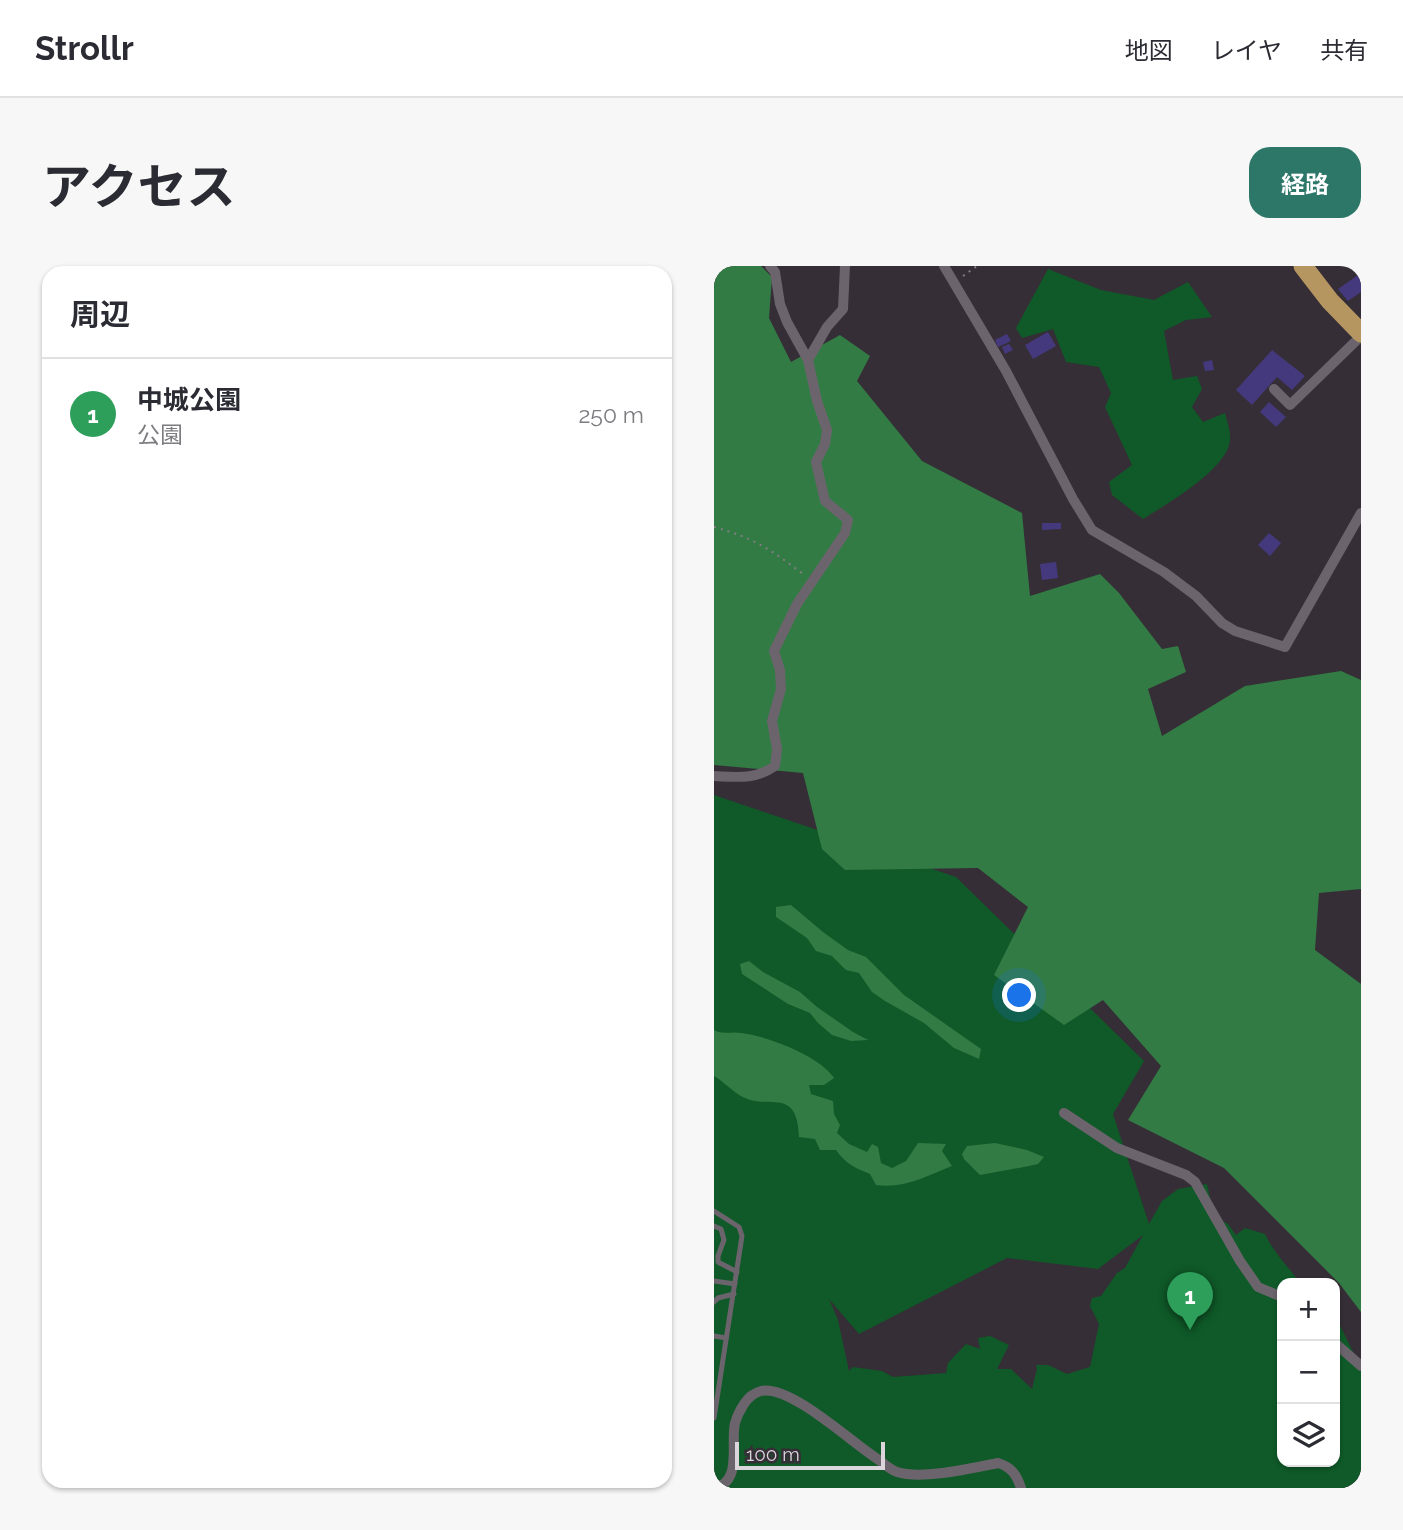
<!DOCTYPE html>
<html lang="ja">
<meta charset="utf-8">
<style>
body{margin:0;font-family:Raleway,"Noto Sans JP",sans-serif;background:#f7f7f7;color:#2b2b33}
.controls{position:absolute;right:21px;bottom:21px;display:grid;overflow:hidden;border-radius:14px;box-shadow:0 2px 5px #0004}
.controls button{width:63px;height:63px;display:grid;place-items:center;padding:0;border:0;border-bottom:2px solid #e1e1e2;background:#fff;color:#2b2b33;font:35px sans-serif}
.scale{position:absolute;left:21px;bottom:18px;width:150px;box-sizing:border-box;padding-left:7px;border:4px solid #dad6db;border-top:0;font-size:19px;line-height:24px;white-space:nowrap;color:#dad6db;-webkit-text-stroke:5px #352e36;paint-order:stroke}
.you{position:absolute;left:306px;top:730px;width:24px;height:24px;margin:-18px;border:5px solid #fff;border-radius:50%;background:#1a73e8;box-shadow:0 0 0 10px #1a73e833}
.badge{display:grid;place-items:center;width:46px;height:46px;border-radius:50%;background:#2d7768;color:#fff;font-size:23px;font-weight:700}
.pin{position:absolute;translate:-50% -58px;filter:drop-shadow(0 2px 4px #0008)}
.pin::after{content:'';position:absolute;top:37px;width:24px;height:21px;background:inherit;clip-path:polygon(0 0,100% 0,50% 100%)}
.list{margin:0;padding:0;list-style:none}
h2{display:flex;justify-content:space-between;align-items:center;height:91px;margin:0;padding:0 28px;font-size:30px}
h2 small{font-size:23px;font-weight:400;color:#7c7c81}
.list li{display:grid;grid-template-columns:46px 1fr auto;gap:21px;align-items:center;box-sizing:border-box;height:112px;padding:0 28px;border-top:2px solid #e1e1e2}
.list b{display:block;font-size:26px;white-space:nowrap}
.list p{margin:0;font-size:23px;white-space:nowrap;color:#7c7c81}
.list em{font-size:23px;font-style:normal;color:#7c7c81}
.icon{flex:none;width:38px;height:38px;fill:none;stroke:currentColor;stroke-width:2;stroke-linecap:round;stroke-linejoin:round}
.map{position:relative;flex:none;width:647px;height:1222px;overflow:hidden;border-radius:21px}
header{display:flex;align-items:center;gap:42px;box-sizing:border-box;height:98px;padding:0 35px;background:#fff;border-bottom:2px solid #e1e1e2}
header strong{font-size:33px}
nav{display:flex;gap:38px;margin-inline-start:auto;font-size:24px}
.intro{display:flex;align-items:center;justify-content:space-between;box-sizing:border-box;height:168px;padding:0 42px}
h1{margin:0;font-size:49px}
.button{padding:18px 32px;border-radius:21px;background:#2d7768;color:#fff;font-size:24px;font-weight:700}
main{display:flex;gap:42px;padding:0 42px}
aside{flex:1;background:#fff;border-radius:21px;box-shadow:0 2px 5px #0004}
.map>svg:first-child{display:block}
.green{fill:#0f5a28;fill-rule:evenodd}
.forest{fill:#337b44}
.building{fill:#45397e}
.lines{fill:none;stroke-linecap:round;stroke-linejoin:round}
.path{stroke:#827d83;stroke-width:2;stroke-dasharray:2 5;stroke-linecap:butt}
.service{stroke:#6c646d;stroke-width:5}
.minor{stroke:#6c646d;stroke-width:10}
.trunk{stroke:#b69660;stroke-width:19}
</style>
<header>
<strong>Strollr</strong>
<nav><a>地図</a><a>レイヤ</a><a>共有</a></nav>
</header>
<div class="intro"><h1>アクセス</h1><a class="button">経路</a></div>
<main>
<aside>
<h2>周辺<small></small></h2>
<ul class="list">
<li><span class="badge" style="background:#2e9e5b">1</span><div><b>中城公園</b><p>公園</p></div><em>250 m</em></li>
</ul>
</aside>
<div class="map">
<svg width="647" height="1222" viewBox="0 0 647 1222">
<rect width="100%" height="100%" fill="#352e36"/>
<g class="green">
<path d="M334,3L387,24L440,34L474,16L498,51L472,54L450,65L459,114L483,110L488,123L478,141L489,156L511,147C513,155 517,166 516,174C514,203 451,239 429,253L398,229L395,216L418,199L391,141L397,127L385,101L352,96L339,63L308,72L302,62Z"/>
<path d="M0,529L242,611L430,795L399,848L435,958L448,935L464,923L493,918L500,950L514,958L522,969L531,962L551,968C559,986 574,1000 586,1017H568V1196H621V1049L640,1088L647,1094V1222H0ZM429,969L411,1002L403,1007L387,1030L378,1032L376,1040L385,1058L376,1101L353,1108L334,1099H322L323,1103L318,1123L297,1103H283L295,1079L276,1070L264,1072L266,1083L252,1078L234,1097L232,1107L179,1111L168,1105L139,1101L135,1105L124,1054L115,1033L145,1068L293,992L384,1003Z"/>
</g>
<g class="forest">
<polygon points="0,0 47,0 58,11 55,52 77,96 126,69 156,90 143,115 208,195 308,247 316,330 386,308 405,327 448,383 464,380 472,406 434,423 448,470 531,420 627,405 647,414 647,623 605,627 601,684 647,718 647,1046 625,1017 510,902 414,854 447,800 389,734 350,759 280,709 314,641 264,602 131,604 108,583 89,507 0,499"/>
<polygon points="77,639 109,666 134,684 152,691 190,729 267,783 265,793 240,782 210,757 171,735 158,726 145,707 132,704 118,690 102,685 93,672 62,651 62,641"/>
<polygon points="35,695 49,706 86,726 103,741 139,766 154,774 137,775 118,769 104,757 96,747 74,738 28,708 26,698"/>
<path d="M0,764C8,769 18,765 27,767C53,770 106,790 120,812L110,819H95L97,828L119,835L120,848L126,859L123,867L135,878L153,886L158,878L164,881L167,897L178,902L192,895L204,877L232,878L228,885L238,900C213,910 190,923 162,919L156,908C141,902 132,898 122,884H106L101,873L85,871C83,818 53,846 27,830C17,824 10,816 0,810Z"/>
<polygon points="281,877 313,884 330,891 324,898 315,900 266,909 250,893 248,888 253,880"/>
</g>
<g class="building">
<polygon points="647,7 647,26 634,35 624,23"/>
<polygon points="334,66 342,80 319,93 311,79"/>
<polygon points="293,68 297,75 284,81 281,74"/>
<polygon points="295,78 299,84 291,88 288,81"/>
<polygon points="558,84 591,110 578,124 563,111 538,139 522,124"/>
<polygon points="498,94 500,104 491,105 489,96"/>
<polygon points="555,136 572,151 562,161 546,146"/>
<polygon points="328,257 347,257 347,263 328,264"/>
<polygon points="555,267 567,277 556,290 544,279"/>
<polygon points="342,296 344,312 328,314 326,298"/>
</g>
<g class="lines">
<g class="path">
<polyline points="249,10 263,0"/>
<path d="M0,261C40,272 56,283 89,308"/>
</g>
<g class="service">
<polyline points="0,945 25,961 28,970 0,1152"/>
<polyline points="0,960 7,963 10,974 4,990 4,996 23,1006"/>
<polyline points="0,1015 21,1018"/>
<polyline points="0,1036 4,1032 20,1028"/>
<polyline points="0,1070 12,1072"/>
</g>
<g class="minor">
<polyline points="230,0 292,105 359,233 378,264 450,306 482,330 508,357 521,365 571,381 647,247"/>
<polyline points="94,94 113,61 129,43 131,0"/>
<polyline points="560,123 576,139 647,70"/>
<path d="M0,510C23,511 41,514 61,500L63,483L58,455L67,423L66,404L60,385L83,338L131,267L134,254L111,235L102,196L111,178L113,164L103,135L94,94L73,56L66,38L61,6L56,0"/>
<polyline points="350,847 403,882 472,909 481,916 526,995 544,1021 568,1031"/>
<polyline points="621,1077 647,1100"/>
<path d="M0,1222C29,1216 16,1178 21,1157C23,1150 26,1144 30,1138C34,1132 39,1127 47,1125C76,1118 139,1178 165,1194C170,1198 177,1204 183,1206C209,1214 258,1202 284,1197C298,1201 303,1210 307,1222"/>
</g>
<polyline class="trunk" points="589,0 616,35 647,67"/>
</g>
</svg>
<div class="controls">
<button>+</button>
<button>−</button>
<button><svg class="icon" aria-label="layers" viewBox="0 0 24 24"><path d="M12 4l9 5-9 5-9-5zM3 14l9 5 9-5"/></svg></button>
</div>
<div class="scale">100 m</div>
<div class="you"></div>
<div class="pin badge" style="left:476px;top:1064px;background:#2e9e5b">1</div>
</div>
</main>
